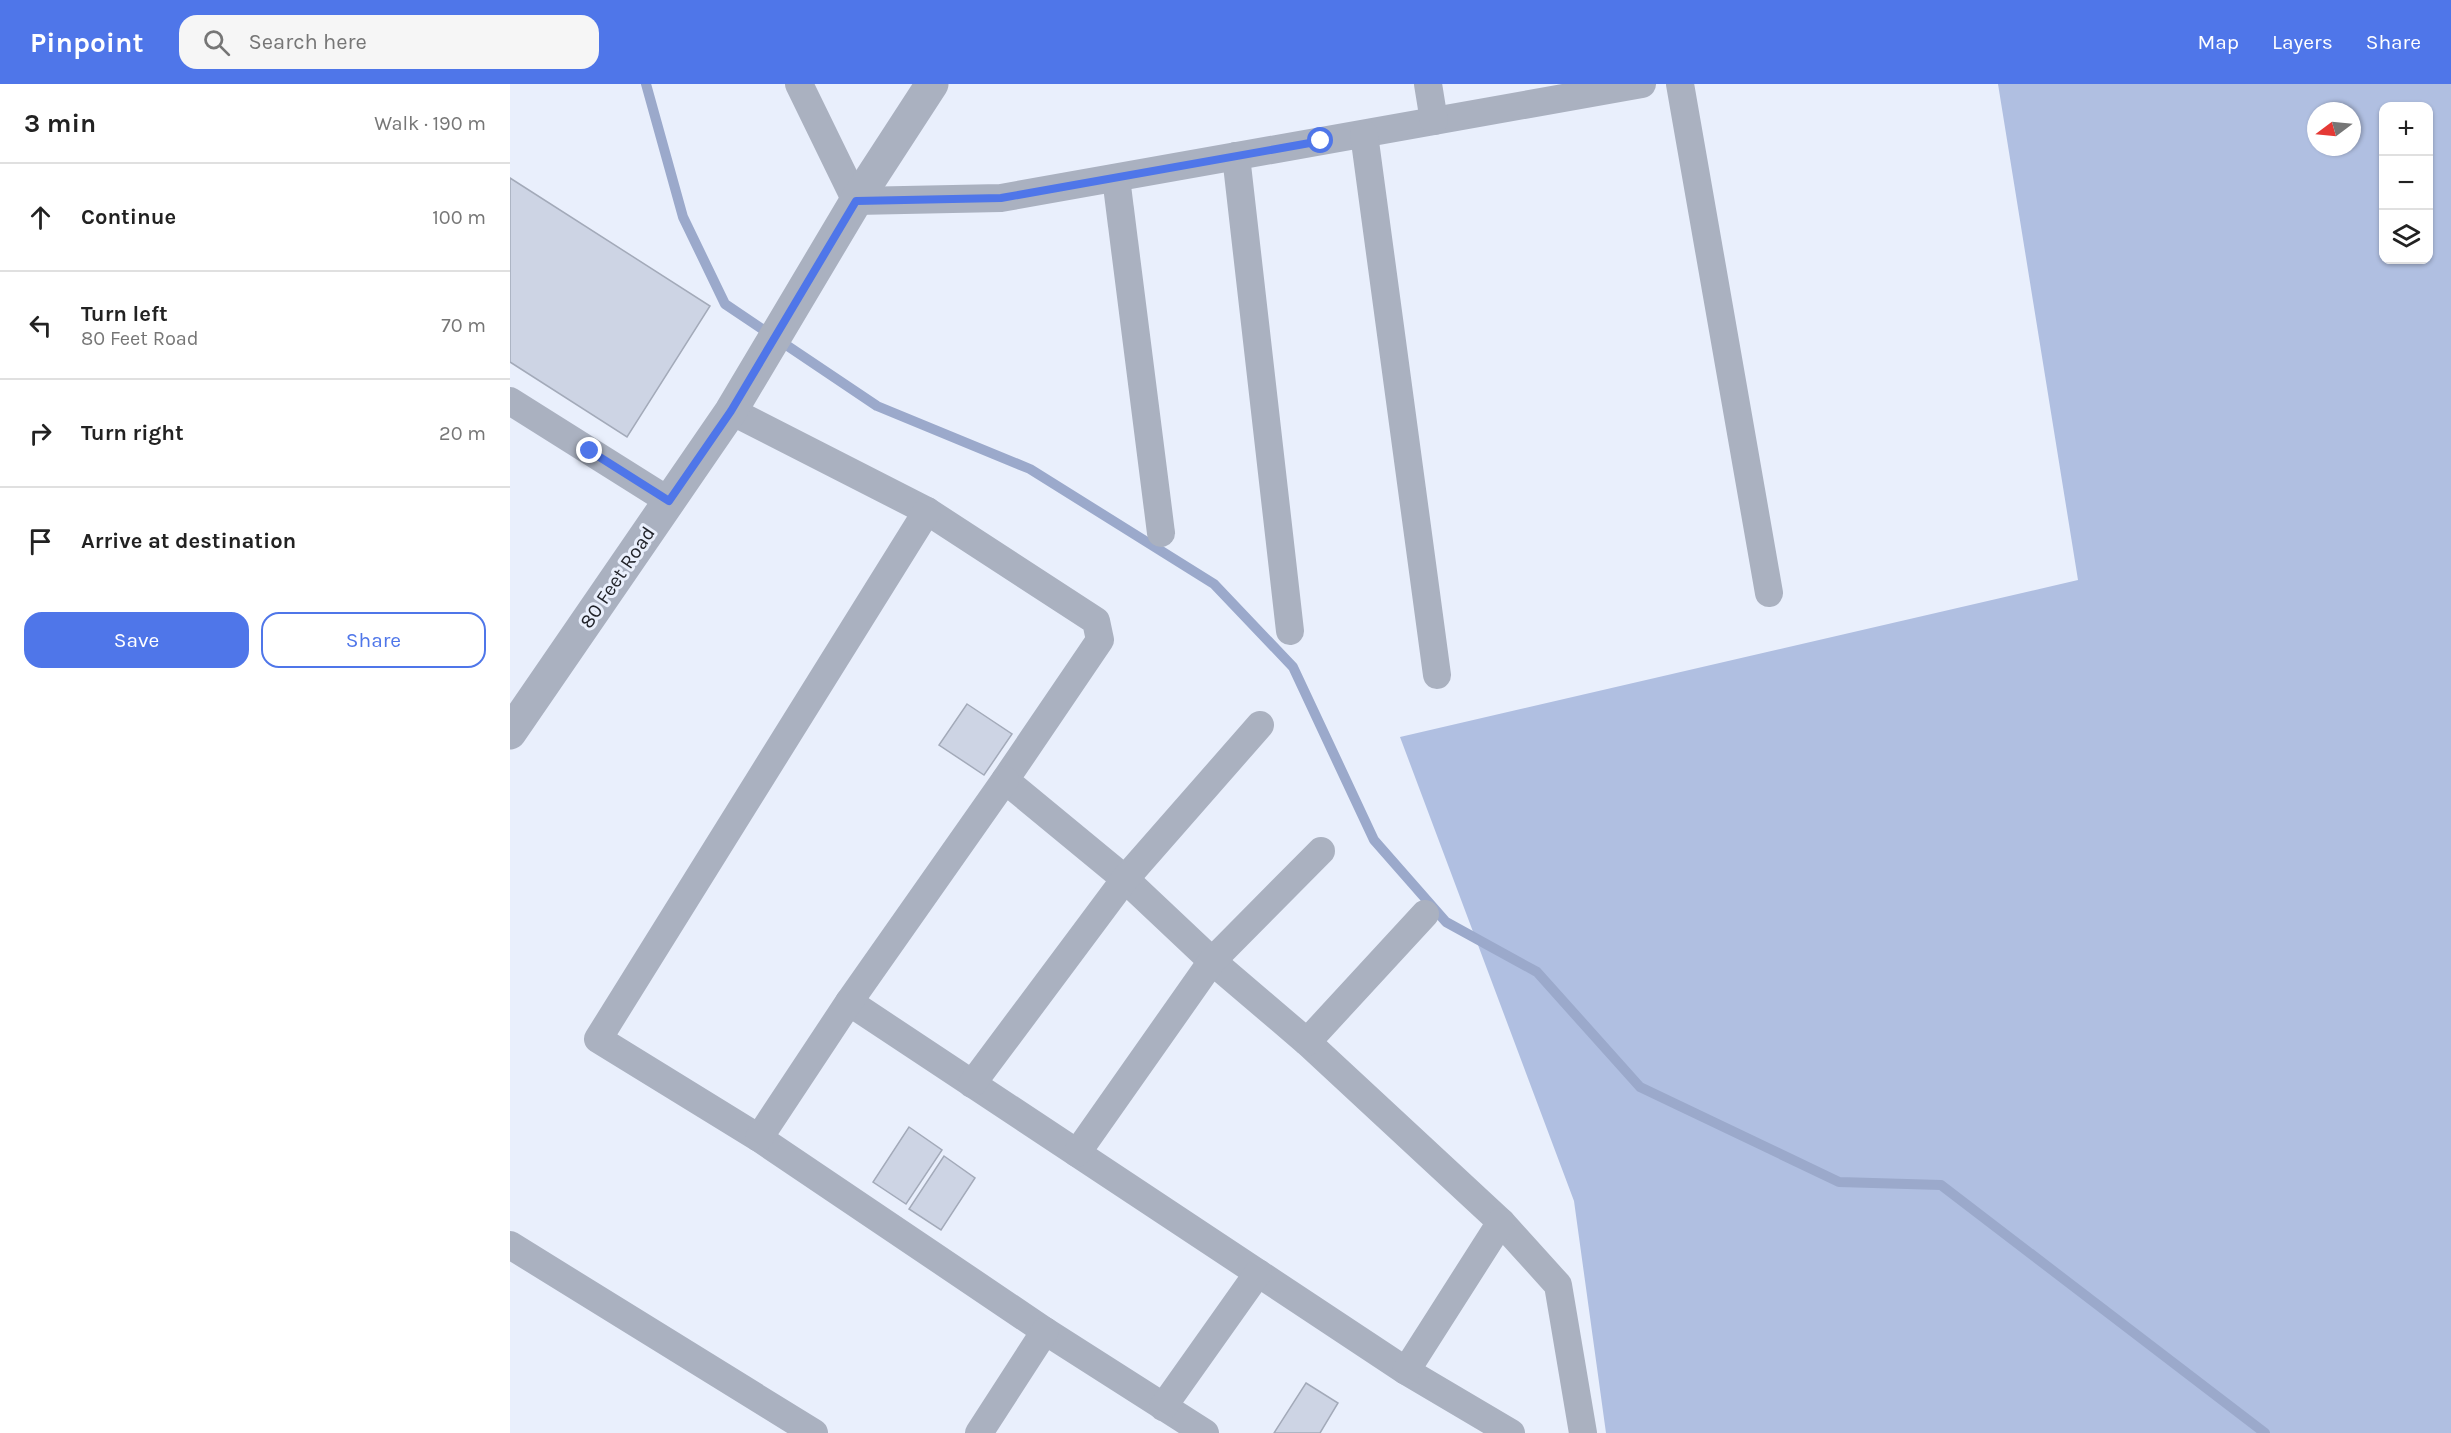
<!DOCTYPE html>
<meta charset="utf-8">
<style>
body{margin:0;font-family:Karla,sans-serif;background:#f6f6f6;color:#222}
.controls{position:absolute;right:18px;top:18px;display:grid;overflow:hidden;border-radius:12px;box-shadow:0 2px 4px #0004}
.controls button{width:54px;height:54px;display:grid;place-items:center;padding:0;border:0;border-bottom:2px solid #e0e0e0;background:#fff;color:#222;font:30px sans-serif}
.compass{position:absolute;left:1797px;top:18px;width:54px;height:54px;border-radius:50%;background:#fff;box-shadow:0 2px 4px #0004;rotate:254deg}
.stop{position:absolute;width:18px;height:18px;margin:-14px;border:4px solid #4f76e9;border-radius:50%;background:#fff}
.stop.end{background:#4f76e9;border-color:#fff;box-shadow:0 2px 6px #0008}
.list{margin:0;padding:0;list-style:none}
h2{display:flex;justify-content:space-between;align-items:center;height:78px;margin:0;padding:0 24px;font-size:26px}
h2 small{font-size:20px;font-weight:400;color:#767676}
.list li{display:grid;grid-template-columns:39px 1fr auto;gap:18px;align-items:center;box-sizing:border-box;height:108px;padding:0 24px;border-top:2px solid #e0e0e0}
.list b{display:block;font-size:22px;white-space:nowrap}
.list p{margin:0;font-size:20px;white-space:nowrap;color:#767676}
.list em{font-size:20px;font-style:normal;color:#767676}
.actions{display:flex;gap:12px;padding:18px 24px}
.actions a{flex:1;padding:14px 0;border:2px solid #4f76e9;border-radius:18px;text-align:center;font-size:21px;color:#4f76e9}
.actions .main{background:#4f76e9;color:#fff}
.icon{flex:none;width:33px;height:33px;fill:none;stroke:currentColor;stroke-width:2;stroke-linecap:round;stroke-linejoin:round}
.map{position:relative;flex:none;width:1941px;height:1349px;overflow:hidden}
header{display:flex;align-items:center;gap:36px;box-sizing:border-box;height:84px;padding:0 30px;background:#4f76e9;color:#fff}
header strong{font-size:28px}
nav{display:flex;gap:33px;margin-inline-start:auto;font-size:21px}
.search{width:420px;height:54px;background:#f6f6f6;display:flex;align-items:center;gap:15px;box-sizing:border-box;padding:0 21px;border-radius:18px;color:#767676;font-size:22px}
main{display:flex}
aside{flex:1;background:#fff}
.map>svg:first-child{display:block}
.forest{fill:#b0bfe1;fill-rule:evenodd}
.lines{fill:none;stroke-linecap:round;stroke-linejoin:round}
.stream{stroke:#9ba9cb;stroke-width:10}
.building{fill:#cdd4e4;stroke:#a3aab9;stroke-width:1.5}
.minor{stroke:#aab1c0;stroke-width:28}
.tertiary{stroke:#aab1c0;stroke-width:33}
.route{stroke:#4f76e9;stroke-width:8}
.labels{text-anchor:middle;stroke-width:6;stroke-linejoin:round;paint-order:stroke}
.street-label{font-size:20px;fill:#1f2127;stroke:#e9effc}
</style>
<header>
<strong>Pinpoint</strong>
<div class="search"><svg class="icon" aria-label="search" viewBox="0 0 24 24"><circle cx="10" cy="10" r="6"/><path d="M15 15l6 6"/></svg>Search here</div>
<nav><a>Map</a><a>Layers</a><a>Share</a></nav>
</header>
<main>
<aside>
<h2>3 min<small>Walk · 190 m</small></h2>
<ul class="list">
<li><svg class="icon" aria-label="ahead" viewBox="0 0 24 24"><path d="M12 20V5M6 11l6-6 6 6"/></svg><div><b>Continue</b></div><em>100 m</em></li>
<li><svg class="icon" aria-label="left" viewBox="0 0 24 24"><path d="M17 20v-9H6M10 6l-5 5 5 5"/></svg><div><b>Turn left</b><p>80 Feet Road</p></div><em>70 m</em></li>
<li><svg class="icon" aria-label="right" viewBox="0 0 24 24"><path d="M7 20v-9h11M14 6l5 5-5 5"/></svg><div><b>Turn right</b></div><em>20 m</em></li>
<li><svg class="icon" aria-label="arrive" viewBox="0 0 24 24"><path d="M6 21V4h12l-3 4 3 4H6"/></svg><div><b>Arrive at destination</b></div></li>
</ul>
<div class="actions"><a class="main">Save</a><a>Share</a></div>
</aside>
<div class="map">
<svg width="1941" height="1349" viewBox="0 0 1941 1349">
<rect width="100%" height="100%" fill="#e9effc"/>
<path class="forest" d="M1488,0H1941V1349H1096L1064,1117L890,653L1568,496ZM1874,22H1918V176H1874ZM1806,27H1842V63H1806Z"/>
<g class="lines">
<polyline class="stream" points="136,0 173,133 215,220 367,322 520,385 704,500 783,583 864,756 936,838 1027,888 1130,1003 1329,1098 1431,1101 1755,1349"/>
</g>
<g class="building">
<polygon points="0,94 200,222 117,353 0,278"/>
<polygon points="457,620 502,650 474,691 429,661"/>
<polygon points="399,1043 432,1066 396,1120 363,1098"/>
<polygon points="434,1072 465,1094 431,1146 399,1125"/>
<polygon points="796,1299 828,1319 810,1349 764,1349"/>
</g>
<g class="lines">
<g class="minor">
<polyline points="289,0 346,117 491,114 1132,0"/>
<polyline points="918,0 924,37"/>
<polyline points="1170,0 1259,509"/>
<polyline points="854,50 927,591"/>
<polyline points="726,72 780,547"/>
<polyline points="606,94 651,449"/>
<polyline points="0,317 159,417"/>
<polyline points="221,327 417,427 586,537 590,556 495,696 615,795 702,877 797,958 991,1138 1048,1201 1073,1349"/>
<polyline points="417,427 88,955 249,1054 535,1247 695,1349"/>
<polyline points="339,918 896,1287 1001,1349"/>
<polyline points="797,958 915,830"/>
<polyline points="462,1000 615,795 750,641"/>
<polyline points="249,1054 339,918 495,696"/>
<polyline points="567,1069 702,877 811,767"/>
<polyline points="0,1161 304,1349"/>
<polyline points="896,1287 991,1138"/>
<polyline points="653,1323 748,1189"/>
<polyline points="469,1349 535,1247"/>
</g>
<polyline class="tertiary" points="0,649 221,327 346,117 422,0"/>
</g>
<g class="lines">
<polyline class="route" points="80,367 159,417 221,327 346,117 491,114 811,57"/>
</g>
<g class="labels">
<g class="street-label">
<text transform="translate(107 493) rotate(-56)" y="7">80 Feet Road</text>
</g>
</g>
</svg>
<div class="controls">
<button>+</button>
<button>−</button>
<button><svg class="icon" aria-label="layers" viewBox="0 0 24 24"><path d="M12 4l9 5-9 5-9-5zM3 14l9 5 9-5"/></svg></button>
</div>
<svg class="compass" viewBox="-18 -18 36 36"><path d="M0-13l5 13h-10z" fill="#e53935"/><path d="M0 13l5-13h-10z" fill="#767676"/></svg>
<div class="stop" style="left:811px;top:57px"></div>
<div class="stop end" style="left:80px;top:367px"></div>
</div>
</main>
